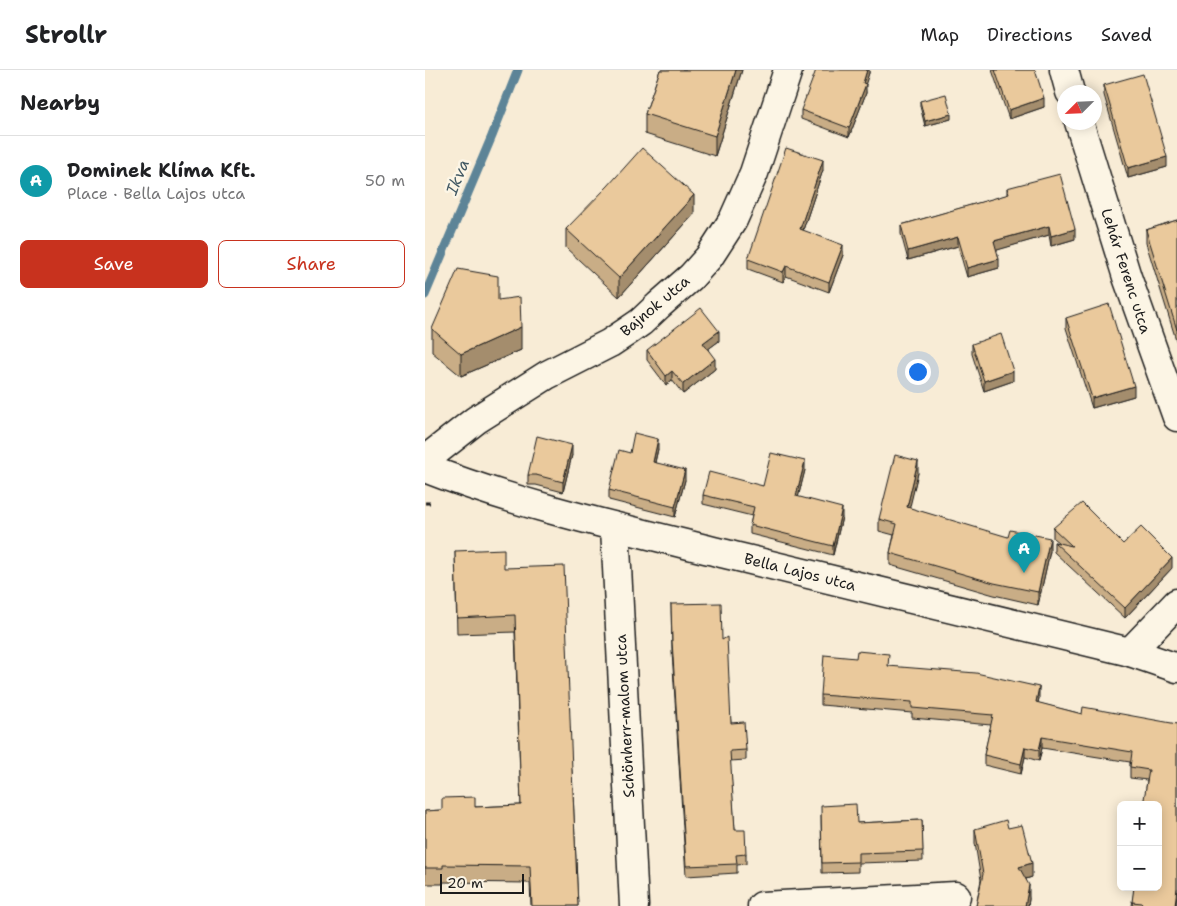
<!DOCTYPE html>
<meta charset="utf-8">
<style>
body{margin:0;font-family:"Shantell Sans",sans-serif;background:#f2f2f2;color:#202124}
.controls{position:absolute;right:15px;bottom:15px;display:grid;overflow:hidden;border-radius:8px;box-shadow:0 2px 12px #0003}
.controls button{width:45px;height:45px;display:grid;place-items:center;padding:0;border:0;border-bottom:1px solid #e0e0e0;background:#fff;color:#202124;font:25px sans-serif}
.compass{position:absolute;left:632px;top:15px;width:45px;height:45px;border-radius:50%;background:#fff;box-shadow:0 2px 12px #0003;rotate:246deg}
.scale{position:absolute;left:15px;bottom:12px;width:84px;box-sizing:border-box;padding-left:5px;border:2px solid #1c1c1c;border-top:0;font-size:14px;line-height:18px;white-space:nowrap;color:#1c1c1c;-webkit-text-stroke:4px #fcf5e5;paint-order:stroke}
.you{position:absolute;left:492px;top:301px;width:18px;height:18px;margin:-12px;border:4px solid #fff;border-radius:50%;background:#1a73e8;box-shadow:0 0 0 8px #1a73e833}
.badge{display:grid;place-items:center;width:32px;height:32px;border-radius:50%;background:#c8321e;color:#fff;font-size:16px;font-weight:700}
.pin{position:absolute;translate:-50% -41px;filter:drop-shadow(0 1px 2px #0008)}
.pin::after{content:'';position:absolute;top:26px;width:18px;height:15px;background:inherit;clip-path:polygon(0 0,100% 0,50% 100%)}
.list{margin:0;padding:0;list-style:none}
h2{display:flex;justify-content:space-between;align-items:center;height:65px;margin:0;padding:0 20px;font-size:21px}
h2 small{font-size:16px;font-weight:400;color:#757577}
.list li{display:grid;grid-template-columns:32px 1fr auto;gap:15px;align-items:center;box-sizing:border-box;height:90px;padding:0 20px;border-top:1px solid #e0e0e0}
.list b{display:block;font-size:19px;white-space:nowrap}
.list p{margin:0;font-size:16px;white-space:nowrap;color:#757577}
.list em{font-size:16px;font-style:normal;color:#757577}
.actions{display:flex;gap:10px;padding:15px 20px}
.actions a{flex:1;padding:11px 0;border:1px solid #c8321e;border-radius:8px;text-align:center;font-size:18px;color:#c8321e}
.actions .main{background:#c8321e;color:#fff}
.map{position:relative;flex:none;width:752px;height:836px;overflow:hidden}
header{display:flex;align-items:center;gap:30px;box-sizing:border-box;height:70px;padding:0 25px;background:#fff;border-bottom:1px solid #e0e0e0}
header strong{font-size:24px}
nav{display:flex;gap:28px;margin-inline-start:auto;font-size:18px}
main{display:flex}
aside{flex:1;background:#fff}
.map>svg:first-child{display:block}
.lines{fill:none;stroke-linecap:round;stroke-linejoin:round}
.stream{stroke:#5d8497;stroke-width:9}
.minor-casing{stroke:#1c1c1c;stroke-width:31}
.path{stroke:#1c1c1c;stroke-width:3;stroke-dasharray:5 4;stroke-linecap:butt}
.minor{stroke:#fcf5e5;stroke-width:28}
.wall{fill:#c9ad86;stroke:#1c1c1c}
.shaded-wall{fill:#a48d6d;stroke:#1c1c1c}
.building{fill:#eac99c;stroke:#1c1c1c}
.labels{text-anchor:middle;stroke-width:5;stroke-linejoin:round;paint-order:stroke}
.street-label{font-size:15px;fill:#1c1c1c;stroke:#fcf5e5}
.water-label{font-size:16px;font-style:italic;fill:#425964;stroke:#fcf5e5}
</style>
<header>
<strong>Strollr</strong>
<nav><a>Map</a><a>Directions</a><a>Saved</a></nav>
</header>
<main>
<aside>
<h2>Nearby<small></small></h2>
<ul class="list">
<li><span class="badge" style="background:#0f9aa8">A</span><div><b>Dominek Klíma Kft.</b><p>Place · Bella Lajos utca</p></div><em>50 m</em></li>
</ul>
<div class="actions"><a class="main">Save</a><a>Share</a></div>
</aside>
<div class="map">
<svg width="752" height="836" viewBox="0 0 752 836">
<rect width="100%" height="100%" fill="#f8ecd6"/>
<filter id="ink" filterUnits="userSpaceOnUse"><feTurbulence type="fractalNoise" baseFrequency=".02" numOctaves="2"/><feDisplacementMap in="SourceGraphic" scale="10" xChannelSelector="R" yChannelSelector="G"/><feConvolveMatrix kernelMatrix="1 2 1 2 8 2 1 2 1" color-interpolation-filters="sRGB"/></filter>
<g filter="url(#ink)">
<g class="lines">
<polyline class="stream" points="0,225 67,66 93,0"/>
<defs>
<g id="minor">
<polyline points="639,0 645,22"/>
<polyline points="654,52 702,207 752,347"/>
<polyline points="0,390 51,350 122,305 185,273 203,261 216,252 234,235 266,207 284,187 308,150 329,103 363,0"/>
<path d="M0,398C99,437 205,460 309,486C441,518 573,550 705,582L752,598"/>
<polyline points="190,457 209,836"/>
<polyline points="705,582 752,533"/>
<polyline points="337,836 531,826"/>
</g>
</defs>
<use href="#minor" class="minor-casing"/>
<polyline class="path" points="0,433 9,433"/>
<use href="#minor" class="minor"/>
</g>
<g class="wall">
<polygon points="235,0 317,0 290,86 220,64 220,44"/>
<polygon points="444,0 444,3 440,14 441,23 424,67 376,49 376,40"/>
<polygon points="567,0 610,0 619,37 584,49"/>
<polygon points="679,15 742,97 703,108 679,25"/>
<polygon points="495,31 526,49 500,56 495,36"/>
<polygon points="398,100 378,160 418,185 404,222 361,206 358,212 323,199 323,189"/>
<polygon points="582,118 650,169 626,176 624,165 571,180 574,198 542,207 533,176 483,190 476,164 476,155 582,125"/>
<polygon points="269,144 194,227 141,178 141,159"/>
<polygon points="752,150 752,273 721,173 721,160"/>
<polygon points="73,230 96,280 36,306 7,282 7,259"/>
<polygon points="641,248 709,326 667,338 641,258"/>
<polygon points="294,271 283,279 290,299 258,324 247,310 241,315 222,290 222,280"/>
<polygon points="547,274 588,311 559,321 547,284"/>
<polygon points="233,379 230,392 260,410 250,447 184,430 184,420 205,383"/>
<polygon points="147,385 138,422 111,415 103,415 103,405"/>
<polygon points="380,400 373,427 417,447 408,485 325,464 325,455 327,446 278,434 278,425 338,416"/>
<polygon points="493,403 484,438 625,481 613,535 569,525 465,495 465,483 469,465 454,461 454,449"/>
<polygon points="628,458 698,474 747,498 700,548 629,482 629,472 634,473 628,468"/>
<polygon points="30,481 79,498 147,700 153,836 106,836 105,813 18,812 18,814 0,814 0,741 17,740 50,737 96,735 90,562 32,564"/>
<polygon points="246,534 297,570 306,653 321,680 321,690 305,691 310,760 321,784 321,794 312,795 312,803 261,806 247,581"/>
<polygon points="431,588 464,596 614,628 613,633 657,644 752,654 752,828 751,836 707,836 722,710 705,708 705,692 617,678 614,691 600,687 596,704 559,695 559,685 566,655 487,648 487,643 396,635 396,625"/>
<polygon points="396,745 432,753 497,750 498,791 433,793 433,802 397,803"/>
<polygon points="550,759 607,807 601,809 604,829 603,836 551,836 556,810 550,773"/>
</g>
<g class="shaded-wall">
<polygon points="311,0 317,0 290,86 290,66"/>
<polygon points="442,0 444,0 444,3 438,22 438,13"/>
<polygon points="441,14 441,23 424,67 424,58"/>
<polygon points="619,28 619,37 584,49 584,40"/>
<polygon points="526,44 526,49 500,56 500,51"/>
<polygon points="742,87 742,97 703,108 703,98"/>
<polygon points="398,90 398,100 375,169 375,159"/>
<polygon points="269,125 269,144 194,227 194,208"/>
<polygon points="624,156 624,165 569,181 569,171"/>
<polygon points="650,159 650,169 626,176 626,166"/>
<polygon points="533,167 533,176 483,190 483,181"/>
<polygon points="418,175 418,185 404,222 404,212"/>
<polygon points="574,189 574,198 542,207 542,198"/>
<polygon points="361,196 361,206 358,212 358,202"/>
<polygon points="96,257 96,280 36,306 36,284"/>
<polygon points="294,261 294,271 278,283 278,273"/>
<polygon points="290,289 290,299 258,324 258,314"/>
<polygon points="247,301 247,310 241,315 241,306"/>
<polygon points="588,301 588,311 559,321 559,311"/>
<polygon points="709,316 709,326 667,338 667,328"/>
<polygon points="233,369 233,379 228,401 228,392"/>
<polygon points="147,375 147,385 138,422 138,412"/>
<polygon points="380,391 380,400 371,436 371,426"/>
<polygon points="493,391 493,403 482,449 482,437"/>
<polygon points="260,400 260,410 250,447 250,437"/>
<polygon points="417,438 417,447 408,485 408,476"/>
<polygon points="625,468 625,481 613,535 613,522"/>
<polygon points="747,488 747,498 700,548 700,538"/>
<polygon points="614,617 614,628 611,643 611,632"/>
<polygon points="617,667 617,678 614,691 614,680"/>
<polygon points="600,677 600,687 596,704 596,694"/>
<polygon points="607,793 607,807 594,811 594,797"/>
<polygon points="604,815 604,829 603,836 600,836"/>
<polygon points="752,818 751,836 750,836"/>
</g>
<g class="building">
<polygon points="235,0 311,0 290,66 220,44"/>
<polygon points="391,0 442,0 438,13 441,14 424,58 376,40"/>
<polygon points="570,0 610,0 619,28 584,40"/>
<polygon points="718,4 742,87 703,98 679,15"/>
<polygon points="521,24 526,44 500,51 495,31"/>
<polygon points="217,78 269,125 194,208 141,159 183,116"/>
<polygon points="361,78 398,90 375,159 418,175 404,212 361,196 358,202 323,189"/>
<polygon points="635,104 650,159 626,166 624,156 569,171 574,189 542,198 533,167 483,181 476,155 584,124 582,118"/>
<polygon points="752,150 752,260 721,160"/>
<polygon points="33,199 73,206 73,230 95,227 96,257 36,284 7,259"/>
<polygon points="684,234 709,316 667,328 641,248"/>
<polygon points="276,238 294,261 278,273 290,289 258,314 247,301 241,306 222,280"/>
<polygon points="576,264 588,301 559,311 547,274"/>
<polygon points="209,363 233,369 228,392 260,400 250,437 184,420 194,380 205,383"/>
<polygon points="112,366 147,375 138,412 111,405 103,405"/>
<polygon points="346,383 380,391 371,426 417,438 408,476 325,455 329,437 278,425 284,402 338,416"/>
<polygon points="470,385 493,391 482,437 583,467 585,460 625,468 613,522 569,513 465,483 472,454 454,449"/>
<polygon points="657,433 698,474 716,457 747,488 700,538 629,472 647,476 628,458"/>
<polygon points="79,479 79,498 139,496 147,700 153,836 107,836 105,796 18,795 18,798 0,798 0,741 17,740 17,728 50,727 50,737 96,735 90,545 32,548 30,481"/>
<polygon points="296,533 297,570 302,567 306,653 319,652 321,680 305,681 310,760 320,760 321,784 311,785 312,794 261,796 247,571 246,534"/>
<polygon points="432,581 464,584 463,596 551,603 614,617 611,632 657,644 658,637 752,654 752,818 750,836 716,836 717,833 707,832 709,817 733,817 733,735 718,735 724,700 705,697 707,682 617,667 614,680 600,677 596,694 559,685 568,645 487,638 487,632 396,625 399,585 431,588"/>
<polygon points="431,734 432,753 497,750 498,781 433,783 433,792 397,793 396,736"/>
<polygon points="581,750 583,758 597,755 607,793 594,797 604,815 600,836 551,836 558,804 550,759"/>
</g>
</g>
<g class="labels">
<g class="street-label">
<text transform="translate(701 201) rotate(72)" y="5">Lehár Ferenc utca</text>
<text transform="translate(230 236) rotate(-40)" y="5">Bajnok utca</text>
<text transform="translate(375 502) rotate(14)" y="5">Bella Lajos utca</text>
<text transform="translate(200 646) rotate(-93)" y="5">Schönherr-malom utca</text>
</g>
<g class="water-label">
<text transform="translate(32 107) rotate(-68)" y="6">Ikva</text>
</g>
</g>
</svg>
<div class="controls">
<button>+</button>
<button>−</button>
</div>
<svg class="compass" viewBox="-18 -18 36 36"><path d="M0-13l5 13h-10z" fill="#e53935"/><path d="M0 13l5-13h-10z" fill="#757577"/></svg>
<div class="scale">20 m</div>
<div class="you"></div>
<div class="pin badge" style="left:599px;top:503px;background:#0f9aa8">A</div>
</div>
</main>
